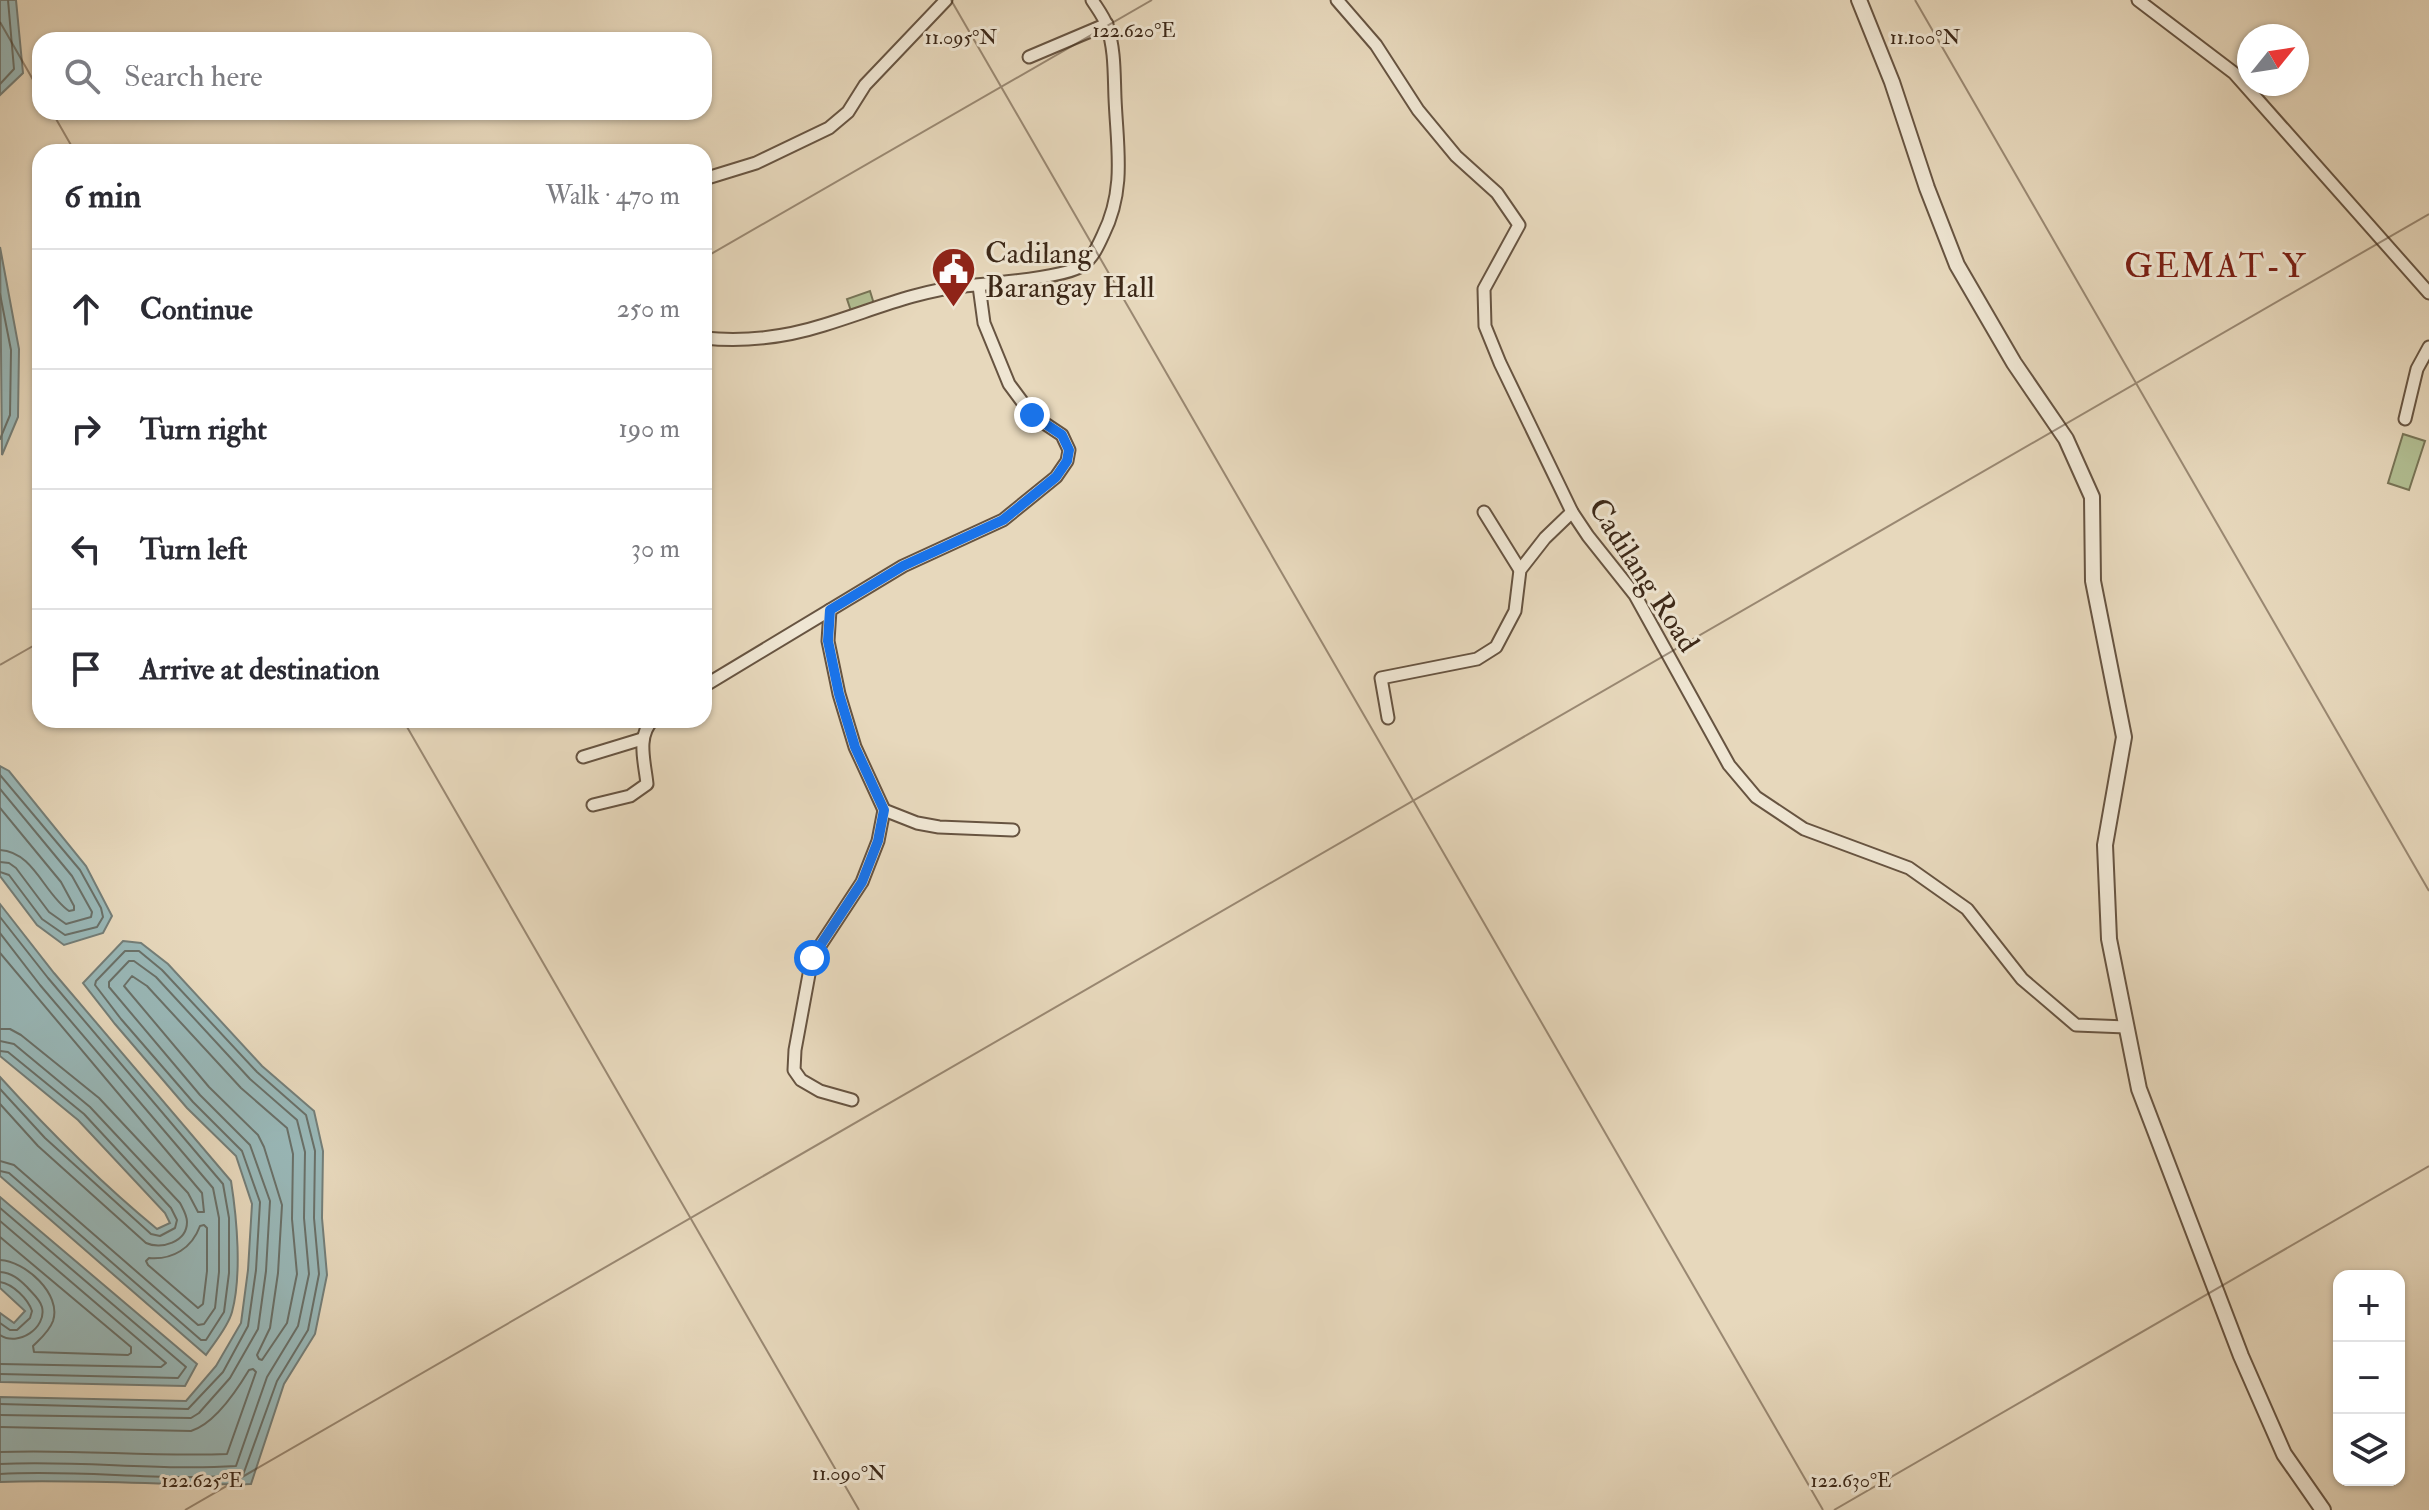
<!DOCTYPE html>
<meta charset="utf-8">
<style>
body{margin:0;font-family:"IM FELL Double Pica",serif;background:#f7f7f7;color:#2b2b33}
.controls{position:absolute;right:24px;bottom:24px;display:grid;overflow:hidden;border-radius:16px;box-shadow:0 2px 6px #0004}
.controls button{width:72px;height:72px;display:grid;place-items:center;padding:0;border:0;border-bottom:2px solid #e1e1e2;background:#fff;color:#2b2b33;font:40px sans-serif}
.compass{position:absolute;left:2237px;top:24px;width:72px;height:72px;border-radius:50%;background:#fff;box-shadow:0 2px 6px #0004;rotate:60deg}
.stop{position:absolute;width:24px;height:24px;margin:-18px;border:6px solid #1a73e8;border-radius:50%;background:#fff}
.stop.end{background:#1a73e8;border-color:#fff;box-shadow:0 2px 8px #0008}
.list{margin:0;padding:0;list-style:none}
h2{display:flex;justify-content:space-between;align-items:center;height:104px;margin:0;padding:0 32px;font-size:34px}
h2 small{font-size:26px;font-weight:400;color:#7c7c81}
.list li{display:grid;grid-template-columns:52px 1fr auto;gap:24px;align-items:center;box-sizing:border-box;height:120px;padding:0 32px;border-top:2px solid #e1e1e2}
.list b{display:block;font-size:30px;white-space:nowrap}
.list em{font-size:26px;font-style:normal;color:#7c7c81}
.icon{flex:none;width:44px;height:44px;fill:none;stroke:currentColor;stroke-width:2;stroke-linecap:round;stroke-linejoin:round}
.map{position:relative;flex:none;width:2429px;height:1510px;overflow:hidden}
.search{position:absolute;background:#fff;box-shadow:0 2px 6px #0004;left:32px;top:32px;width:680px;height:88px;display:flex;align-items:center;gap:20px;box-sizing:border-box;padding:0 28px;border-radius:24px;color:#7c7c81;font-size:30px}
.panel{position:absolute;background:#fff;box-shadow:0 2px 6px #0004;left:32px;top:144px;width:680px;height:584px;border-radius:24px}
.map>svg:first-child{display:block}
.green{fill:#b2bf93;stroke:#777456;stroke-width:2}
.water{fill:#99b8b8;stroke:#747e78;stroke-width:2}
.lines{fill:none;stroke-linecap:round;stroke-linejoin:round}
.shore{stroke:#6a7068;stroke-width:2}
.minor-casing{stroke:#675441;stroke-width:15}
.tertiary-casing{stroke:#675441;stroke-width:18}
.minor{stroke:#efe6d3;stroke-width:11}
.tertiary{stroke:#efe6d3;stroke-width:14}
.route{stroke:#1a73e8;stroke-width:10}
.ticks{fill:none;stroke:#3c2818;stroke-width:2;stroke-opacity:0.45}
.labels{text-anchor:middle;stroke-width:6;stroke-linejoin:round;paint-order:stroke}
.poi-label{font-size:30px;fill:#3c2818;stroke:#efe6d3;text-anchor:start}
.street-label{font-size:30px;fill:#3c2818;stroke:#efe6d3}
.quarter-label{font-size:34px;letter-spacing:2px;fill:#7a1f14;stroke:#efe6d3}
.ticks-label{font-size:20px;text-anchor:middle;fill:#3c2818;stroke:#efe6d3;stroke-width:6;stroke-linejoin:round;paint-order:stroke}
</style>
<div class="map">
<svg width="2429" height="1510" viewBox="0 0 2429 1510">
<rect width="100%" height="100%" fill="#e7d8bc"/>
<filter id="stains"><feTurbulence type="fractalNoise" baseFrequency=".0025" numOctaves="4"/><feColorMatrix values="0 0 0 0 .2 0 0 0 0 .09 0 0 0 0 .02 0 0 0 .5 -.17"/></filter>
<radialGradient id="worn" r=".72"><stop offset=".6" stop-color="#630" stop-opacity="0"/><stop offset="1" stop-color="#630" stop-opacity=".3"/></radialGradient>
<g class="green">
<polygon points="870,291 874,304 851,311 847,299"/>
<polygon points="2403,434 2425,441 2409,490 2388,483"/>
</g>
<g class="water">
<polygon points="0,0 16,0 23,73 0,95"/>
<polygon points="0,247 19,349 18,417 2,455"/>
<polygon points="0,766 9,771 86,866 112,916 103,933 64,945 37,925 0,876"/>
<path d="M0,904L54,973L231,1181C237,1219 242,1275 232,1312C228,1327 214,1343 206,1355L0,1176V1077C49,1131 101,1183 157,1229L170,1223L165,1213L78,1120L0,1056Z"/>
<path d="M123,941L141,943L168,964L262,1066L314,1111L323,1151L322,1218L327,1275L315,1334L284,1384L251,1484C167,1486 84,1479 0,1482V1397L186,1401L216,1366L241,1323L248,1270L252,1204L236,1156L187,1108L115,1024L83,983Z"/>
<polygon points="0,1197 197,1364 185,1386 0,1382 0,1313 14,1323 25,1311 0,1288"/>
</g>
<g class="lines">
<g class="shore">
<polyline points="0,84 14,69 8,0"/>
<polyline points="0,294 11,350 10,415 0,439"/>
<polyline points="0,775 80,870 101,908 103,917 97,927 65,935 42,919 9,875 0,872"/>
<polyline points="0,789 72,876 92,912 91,917 66,924 49,912 16,868 9,863 0,862"/>
<path d="M0,808L61,882L74,906V910L69,911C44,894 34,852 0,850"/>
<polyline points="0,917 48,978 223,1184 229,1218 229,1273 224,1312 206,1340 201,1340 9,1173 0,1171"/>
<polyline points="0,933 40,985 213,1188 219,1218 219,1272 215,1308 204,1324 198,1325 14,1165 0,1161"/>
<polyline points="0,953 202,1193 204,1212 198,1212 188,1193 99,1098 21,1035 10,1029 0,1029"/>
<polygon points="132,976 147,986 241,1088 287,1128 293,1154 292,1219 297,1274 287,1323 262,1360 259,1359 257,1355 270,1328 278,1273 282,1205 264,1147 258,1135 209,1087 124,986"/>
<path d="M0,1041L14,1044L90,1107L180,1203C183,1209 187,1215 187,1222C187,1242 161,1250 146,1243L38,1146L0,1104"/>
<polyline points="0,1051 8,1052 84,1114 171,1208 177,1220 175,1228 160,1236 151,1234 45,1138 0,1089"/>
<polyline points="0,1208 186,1367 178,1378 0,1374"/>
<polyline points="0,1221 166,1363 161,1367 0,1364"/>
<path d="M204,1225L207,1228V1271L203,1304L198,1308L148,1265L146,1261L149,1258C173,1260 192,1248 200,1226Z"/>
<path d="M0,1237L131,1347V1353L128,1355L34,1352L33,1346C40,1339 49,1332 53,1321C62,1294 25,1261 0,1260"/>
<path d="M0,1272C12,1273 19,1279 27,1287C32,1293 40,1299 42,1307C47,1328 18,1347 0,1335"/>
<path d="M0,1282C13,1284 28,1299 32,1311L30,1318L17,1330H10L0,1323"/>
<path d="M0,1404L188,1409L223,1372L248,1326L256,1270L260,1202L242,1151L193,1102L121,1019L95,985L96,981L125,951H139L162,970L257,1072L306,1115L315,1151L314,1218L319,1274L308,1330L277,1381L243,1475C163,1482 81,1469 0,1474"/>
<path d="M0,1415L191,1418L199,1413L230,1378L258,1329L266,1271L270,1201L250,1145L200,1095L109,987V982L129,961H134L156,977L250,1079L297,1120L305,1152L304,1218L309,1274L298,1326L267,1377L236,1466C158,1471 79,1460 0,1464"/>
<path d="M0,1427L191,1431C214,1424 237,1390 249,1370L253,1369L256,1372L227,1454C151,1457 76,1449 0,1452"/>
</g>
<defs>
<g id="minor">
<polyline points="1337,0 1376,45 1418,110 1456,156 1497,193 1519,225 1484,289 1485,326 1500,363 1572,512 1588,536 1635,595 1729,765 1756,797 1804,829 1909,868 1967,909 2022,979 2076,1025 2126,1027"/>
<polyline points="2138,0 2234,73 2429,293"/>
<polyline points="1029,57 1107,24"/>
<polyline points="704,179 756,163 829,128 848,112 865,85 946,0"/>
<path d="M704,338C743,342 786,337 824,325C870,311 916,291 964,286C988,284 1066,278 1083,265C1093,257 1098,246 1103,235C1126,189 1117,147 1115,98C1114,74 1115,49 1107,26C1104,17 1097,8 1092,0"/>
<polyline points="2405,419 2417,369 2429,347"/>
<polyline points="1484,512 1520,570"/>
<polyline points="830,610 828,641 839,694 855,747 884,810 878,841 862,882 812,958 795,1050 794,1070 801,1080 820,1091 852,1100"/>
<polyline points="704,686 903,566 1003,520 1056,477 1067,461 1069,450 1062,435 1032,415 1009,384 984,323 979,286"/>
<polyline points="1388,718 1381,678 1477,659 1496,647 1515,611 1520,570 1545,538 1572,512"/>
<polyline points="583,757 642,739"/>
<path d="M593,805L630,796L647,784C645,763 636,736 653,720"/>
<polyline points="884,810 917,823 939,827 1013,830"/>
</g>
<polyline id="tertiary" points="1859,0 1892,82 1927,188 1957,265 2014,363 2066,439 2092,497 2093,581 2124,737 2105,845 2109,939 2139,1089 2241,1356 2284,1454 2323,1510"/>
</defs>
<use href="#minor" class="minor-casing"/>
<use href="#tertiary" class="tertiary-casing"/>
<use href="#minor" class="minor"/>
<use href="#tertiary" class="tertiary"/>
</g>
<g class="lines">
<polyline class="route" points="812,958 862,882 878,841 884,810 855,747 839,694 828,641 830,610 903,566 1003,520 1056,477 1067,461 1069,450 1062,435 1032,415"/>
</g>
<path class="ticks" d="M951,0L1823,1510M1915,0L2429,891M0,22L40,92M52,112L75,152M704,258L1152,0M0,665L40,642M403,720L859,1510M185,1510L2429,214M1834,1510L2429,1166"/>
<defs>
<symbol id="civic-pin" viewBox="-11 -11 22 30"><path d="M0 17L-7.5 6A9.5 9.5 0 1 1 7.5 6Z" fill="#8f2418" stroke="#efe6d3"/><path d="M-.6-6.5H3V-4.5H.6V-3L4-1V1h2V6H-6V1h2V-1L-.6-3ZM-1.2 2.5V6h2.4V2.5Z" fill="#fff"/></symbol>
</defs>
<g fill-rule="evenodd">
<use href="#civic-pin" x="928" y="244" width="51" height="69"/>
</g>
<g class="labels">
<g class="poi-label">
<text x="985" y="263">Cadilang<tspan x="985" dy="34">Barangay Hall</tspan></text>
</g>
<g class="street-label">
<text transform="translate(1644 575) rotate(57)" y="10">Cadilang Road</text>
</g>
<g class="quarter-label">
<text x="2216" y="277">GEMAT-Y</text>
</g>
</g>
<g class="ticks-label">
<text x="1134" y="37">122.620°E</text>
<text x="961" y="44">11.095°N</text>
<text x="1925" y="44">11.100°N</text>
<text x="849" y="1480">11.090°N</text>
<text x="202" y="1487">122.625°E</text>
<text x="1851" y="1487">122.630°E</text>
</g>
<rect width="100%" height="100%" filter="url(#stains)"/>
<rect width="100%" height="100%" fill="url(#worn)"/>
</svg>
<div class="controls">
<button>+</button>
<button>−</button>
<button><svg class="icon" aria-label="layers" viewBox="0 0 24 24"><path d="M12 4l9 5-9 5-9-5zM3 14l9 5 9-5"/></svg></button>
</div>
<svg class="compass" viewBox="-18 -18 36 36"><path d="M0-13l5 13h-10z" fill="#e53935"/><path d="M0 13l5-13h-10z" fill="#7c7c81"/></svg>
<div class="stop" style="left:812px;top:958px"></div>
<div class="stop end" style="left:1032px;top:415px"></div>
<div class="search"><svg class="icon" aria-label="search" viewBox="0 0 24 24"><circle cx="10" cy="10" r="6"/><path d="M15 15l6 6"/></svg>Search here</div>
<section class="panel">
<h2>6 min<small>Walk · 470 m</small></h2>
<ul class="list">
<li><svg class="icon" aria-label="ahead" viewBox="0 0 24 24"><path d="M12 20V5M6 11l6-6 6 6"/></svg><div><b>Continue</b></div><em>250 m</em></li>
<li><svg class="icon" aria-label="right" viewBox="0 0 24 24"><path d="M7 20v-9h11M14 6l5 5-5 5"/></svg><div><b>Turn right</b></div><em>190 m</em></li>
<li><svg class="icon" aria-label="left" viewBox="0 0 24 24"><path d="M17 20v-9H6M10 6l-5 5 5 5"/></svg><div><b>Turn left</b></div><em>30 m</em></li>
<li><svg class="icon" aria-label="arrive" viewBox="0 0 24 24"><path d="M6 21V4h12l-3 4 3 4H6"/></svg><div><b>Arrive at destination</b></div></li>
</ul>
</section>
</div>
